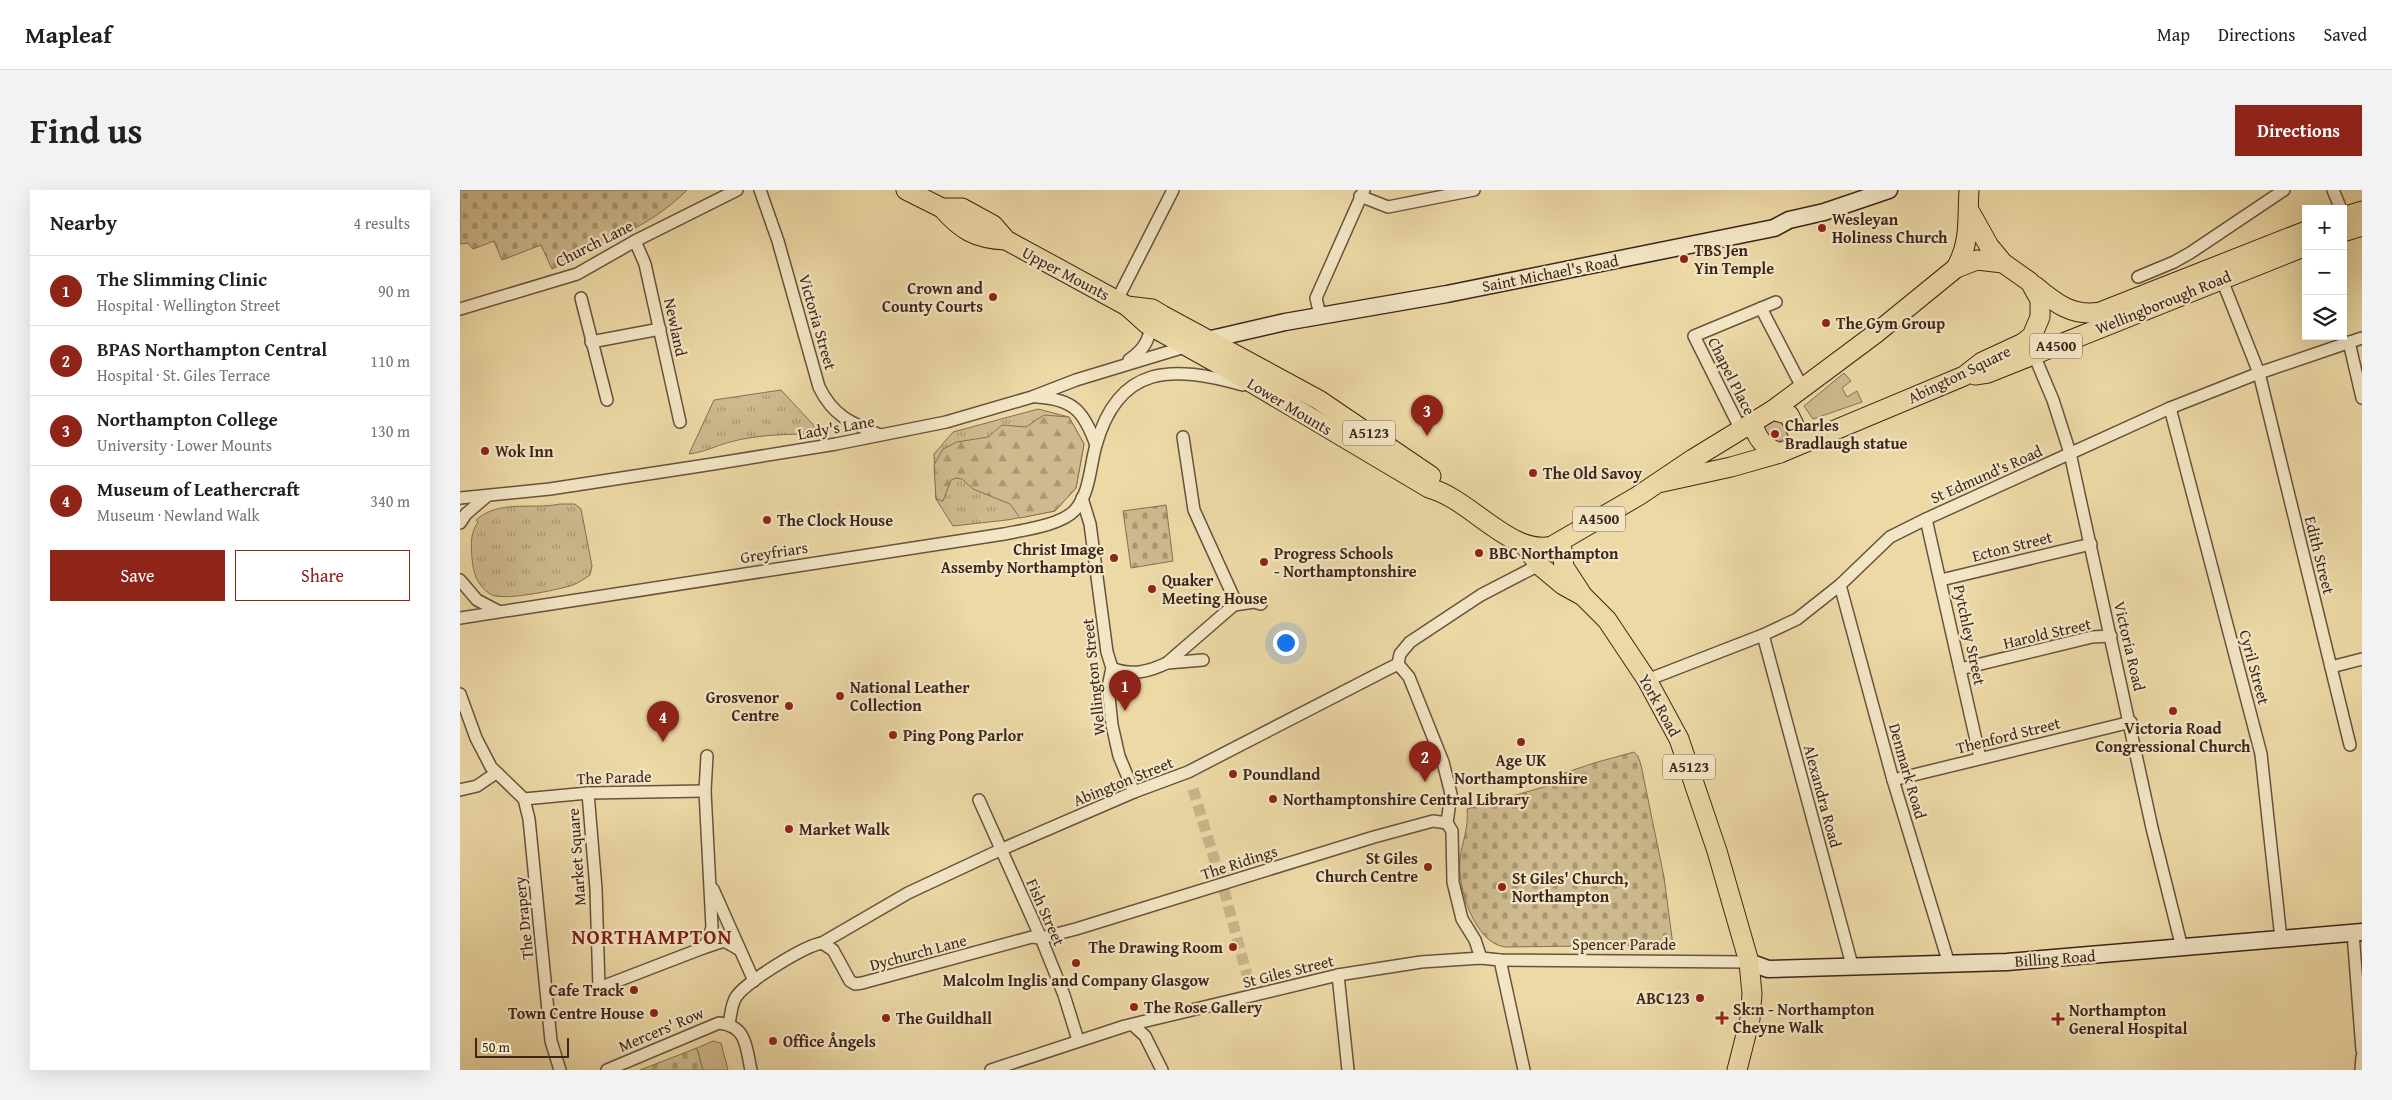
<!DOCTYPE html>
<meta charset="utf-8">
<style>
body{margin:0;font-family:"Gentium Book Plus",serif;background:#f2f2f2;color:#202124}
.controls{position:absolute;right:15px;top:15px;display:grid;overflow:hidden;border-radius:0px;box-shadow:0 5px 20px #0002}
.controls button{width:45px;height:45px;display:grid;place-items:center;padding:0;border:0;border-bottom:1px solid #e0e0e0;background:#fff;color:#202124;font:25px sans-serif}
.scale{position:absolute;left:15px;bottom:12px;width:94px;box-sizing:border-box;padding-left:5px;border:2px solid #3c251b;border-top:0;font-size:14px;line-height:18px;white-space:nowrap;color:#3c251b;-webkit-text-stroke:4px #f3e6c5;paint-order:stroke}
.you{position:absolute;left:825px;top:452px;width:18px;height:18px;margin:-12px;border:4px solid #fff;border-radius:50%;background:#1a73e8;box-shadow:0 0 0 8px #1a73e833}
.badge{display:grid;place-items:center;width:32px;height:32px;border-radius:50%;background:#8f2418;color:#fff;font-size:16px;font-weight:700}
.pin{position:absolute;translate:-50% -41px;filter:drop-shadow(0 1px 2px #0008)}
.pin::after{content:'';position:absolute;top:26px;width:18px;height:15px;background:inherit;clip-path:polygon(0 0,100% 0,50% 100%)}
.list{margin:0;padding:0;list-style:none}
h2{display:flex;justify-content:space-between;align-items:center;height:65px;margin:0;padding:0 20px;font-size:21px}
h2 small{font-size:16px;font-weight:400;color:#757577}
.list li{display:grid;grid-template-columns:32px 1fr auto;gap:15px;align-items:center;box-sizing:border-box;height:70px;padding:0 20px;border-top:1px solid #e0e0e0}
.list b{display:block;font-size:19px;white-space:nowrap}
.list p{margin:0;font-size:16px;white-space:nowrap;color:#757577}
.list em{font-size:16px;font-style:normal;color:#757577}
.actions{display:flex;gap:10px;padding:15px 20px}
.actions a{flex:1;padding:11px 0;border:1px solid #8f2418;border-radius:0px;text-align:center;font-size:18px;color:#8f2418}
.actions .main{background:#8f2418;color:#fff}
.icon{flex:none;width:28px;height:28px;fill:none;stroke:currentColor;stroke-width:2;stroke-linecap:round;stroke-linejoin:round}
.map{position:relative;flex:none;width:1902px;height:880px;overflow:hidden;border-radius:0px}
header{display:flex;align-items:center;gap:30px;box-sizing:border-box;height:70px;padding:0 25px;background:#fff;border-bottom:1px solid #e0e0e0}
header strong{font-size:24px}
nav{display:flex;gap:28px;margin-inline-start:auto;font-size:18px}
.intro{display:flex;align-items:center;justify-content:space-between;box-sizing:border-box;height:120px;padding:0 30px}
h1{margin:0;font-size:35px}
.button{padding:12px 22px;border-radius:0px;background:#8f2418;color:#fff;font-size:18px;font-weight:700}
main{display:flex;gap:30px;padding:0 30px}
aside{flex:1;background:#fff;border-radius:0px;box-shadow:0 5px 20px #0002}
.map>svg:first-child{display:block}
.grass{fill:url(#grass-tufts);stroke:#857054}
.forest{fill:url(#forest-firs);stroke:#857054}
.cemetery{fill:url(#cemetery-stones);stroke:#857054}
.garden{fill:#ceba8e;stroke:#857054}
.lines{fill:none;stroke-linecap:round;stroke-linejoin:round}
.street-tunnel{stroke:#c9b58a;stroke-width:11;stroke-dasharray:11 5.5;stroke-linecap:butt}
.street-casing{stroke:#68523e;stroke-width:14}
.secondary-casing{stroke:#3c251b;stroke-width:19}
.primary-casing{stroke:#3c251b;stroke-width:21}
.street{stroke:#f3e6c5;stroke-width:11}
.secondary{stroke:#f3e6c5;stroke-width:16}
.primary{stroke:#ecd9a6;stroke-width:19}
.poi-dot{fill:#8f2418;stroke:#f3e6c5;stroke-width:2}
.labels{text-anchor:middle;stroke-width:4.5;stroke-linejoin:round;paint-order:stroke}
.shield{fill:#f3e6c5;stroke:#735f4e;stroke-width:1}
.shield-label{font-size:15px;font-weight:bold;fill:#3c251b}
.poi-label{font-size:16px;font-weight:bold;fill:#3c251b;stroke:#f3e6c5;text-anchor:start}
.street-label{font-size:16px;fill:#3c251b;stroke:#f3e6c5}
.district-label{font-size:21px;font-weight:bold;letter-spacing:1px;fill:#7a1f14;stroke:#f3e6c5}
</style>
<header>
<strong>Mapleaf</strong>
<nav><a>Map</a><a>Directions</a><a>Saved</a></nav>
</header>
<div class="intro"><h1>Find us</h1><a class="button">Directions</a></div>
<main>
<aside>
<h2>Nearby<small>4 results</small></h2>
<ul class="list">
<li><span class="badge">1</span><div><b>The Slimming Clinic</b><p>Hospital · Wellington Street</p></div><em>90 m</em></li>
<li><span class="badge">2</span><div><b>BPAS Northampton Central</b><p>Hospital · St. Giles Terrace</p></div><em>110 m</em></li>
<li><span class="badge">3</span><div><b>Northampton College</b><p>University · Lower Mounts</p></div><em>130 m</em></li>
<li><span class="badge">4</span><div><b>Museum of Leathercraft</b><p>Museum · Newland Walk</p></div><em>340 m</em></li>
</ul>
<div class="actions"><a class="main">Save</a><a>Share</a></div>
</aside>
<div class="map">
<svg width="1902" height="880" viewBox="0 0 1902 880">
<defs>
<pattern id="grass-tufts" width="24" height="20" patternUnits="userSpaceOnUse" patternTransform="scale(1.25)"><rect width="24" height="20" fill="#ceba8e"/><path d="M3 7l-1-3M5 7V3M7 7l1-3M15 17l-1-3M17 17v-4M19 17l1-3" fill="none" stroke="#a89773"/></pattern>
<pattern id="forest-firs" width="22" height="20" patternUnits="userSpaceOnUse" patternTransform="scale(1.25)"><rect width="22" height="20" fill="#ceba8e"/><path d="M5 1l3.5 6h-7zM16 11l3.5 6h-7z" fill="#a89773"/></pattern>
<pattern id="cemetery-stones" width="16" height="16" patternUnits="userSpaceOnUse" patternTransform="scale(1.25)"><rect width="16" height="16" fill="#ceba8e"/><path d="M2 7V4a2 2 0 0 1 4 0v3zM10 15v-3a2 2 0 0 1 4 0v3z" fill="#a89773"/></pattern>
</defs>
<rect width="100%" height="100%" fill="#ecd9a6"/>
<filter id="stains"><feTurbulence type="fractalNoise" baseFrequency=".004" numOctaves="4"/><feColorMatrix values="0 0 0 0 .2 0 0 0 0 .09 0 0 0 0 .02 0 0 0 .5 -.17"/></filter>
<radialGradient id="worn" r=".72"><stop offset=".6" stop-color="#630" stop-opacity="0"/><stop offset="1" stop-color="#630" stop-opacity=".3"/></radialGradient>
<g class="grass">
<path d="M321,200L362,244C332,244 299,244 270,252C255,256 245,262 229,264L254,210Z"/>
<polygon points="578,219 609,227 624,254 616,298 595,321 547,330 493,336 476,309 474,264 493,242"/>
<polygon points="1315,228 1324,229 1330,240 1328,247 1314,254 1302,242 1304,234"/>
<path d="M100,314H115L121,319L132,376L130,385C124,389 117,394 110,396C95,400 42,412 30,404C17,395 13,383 12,368C11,354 10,344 18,332L16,330C40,309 71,320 100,314Z"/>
</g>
<polygon class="forest" points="584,225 609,227 624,254 616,298 595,321 560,328 550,314 513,299 502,289 496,288 491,290 483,311 476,309 474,275 483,259 497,252 528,247 542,235 566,237"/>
<g class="cemetery">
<path d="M0,0H227C191,37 137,56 92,79L81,55L42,70L34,51L13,59L8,53L0,54Z"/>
<polygon points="706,315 713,371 671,378 663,321"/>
<path d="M1174,562L1178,566L1181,575L1204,687L1213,755L1045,757C1014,753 997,696 1000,669C1002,652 1009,638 1007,619L1087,596V589L1134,573Z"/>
<polygon points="237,858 243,880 180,880"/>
</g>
<g class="garden">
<polygon points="1384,183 1391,191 1382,198 1387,207 1397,201 1402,212 1353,229 1344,216"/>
<polygon points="253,851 261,853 268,880 243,880 237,858"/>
</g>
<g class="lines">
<g class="street-tunnel">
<polyline points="733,599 760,688"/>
<polyline points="764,700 790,796"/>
</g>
<defs>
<g id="street">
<path d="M300,0L318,51L359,197C373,226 391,233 420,245"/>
<polyline points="1873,0 1881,19"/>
<polyline points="900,6 928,17 1014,0"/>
<polyline points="175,51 185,74 220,232"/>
<polyline points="1760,85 1799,183 1890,555"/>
<polyline points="1678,87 1714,72 1730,63 1824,0"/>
<polyline points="121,108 147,210"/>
<polyline points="657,110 713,0"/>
<polyline points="1301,118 1343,199"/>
<polyline points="0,119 117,84 175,51 277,0"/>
<polyline points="860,125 856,108 904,0"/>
<polyline points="131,152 200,139"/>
<polyline points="1889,152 1902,208"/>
<polyline points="1574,165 1593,210 1610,263 1692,638 1722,758"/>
<path d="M669,170C680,162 687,155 690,141L687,134"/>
<path d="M577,207C614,209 624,222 636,255"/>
<polyline points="1710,218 1801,564 1821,749"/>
<polyline points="1281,240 1234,146 1316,112"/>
<polyline points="0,308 90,299 253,274 376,254 486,232 572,207 616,190 728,156"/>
<polyline points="622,308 630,334 647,462 652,478 648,497 652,535 659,566 674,602"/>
<polyline points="1466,329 1520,568"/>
<polyline points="0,333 6,324 27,306"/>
<polyline points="0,390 17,410 38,421"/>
<polyline points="1481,390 1631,354"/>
<polyline points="1380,395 1433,590 1489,774"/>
<polyline points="774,415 794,412 801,414"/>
<path d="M0,428L544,344C564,340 602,335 615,320C630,303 630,276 636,255C659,174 712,175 783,195"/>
<polyline points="1303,445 1392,775"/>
<polyline points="707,473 743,470"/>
<polyline points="938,474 949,487 983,572 991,604 987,633 992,641 993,692 1002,729 1015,750 1021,768"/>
<polyline points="1871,477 1902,469"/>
<path d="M652,478C671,486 688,482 707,473L774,415V408L734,320L723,247"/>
<polyline points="1500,479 1632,447 1651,446"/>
<polyline points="1187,490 1303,445 1337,429 1380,395 1430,347 1466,329 1710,218 1799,183 1902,148"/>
<polyline points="0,504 16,548 31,577 64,609 69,629 91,851 100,880"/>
<polyline points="1433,590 1671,532"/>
<polyline points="0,600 17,596 36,583"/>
<polyline points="128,603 136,699 139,798 243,758 249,748 252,737 245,601 247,566"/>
<polyline points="64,609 128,603 245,601"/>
<polyline points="519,610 581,748 604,805 618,850"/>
<polyline points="253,699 294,791"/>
<polyline points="1893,743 1902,860"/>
<polyline points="362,753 373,760 390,791 395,794 402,793 572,747 581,748 616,739 914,647 973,631 987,633"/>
<polyline points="243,758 264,751 280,760"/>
<polyline points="1040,770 1064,880"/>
<polyline points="878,785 888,880"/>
<path d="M269,834C271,825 271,815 276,807C286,792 344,756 362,753L448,703L540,660L674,602L728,582L922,482L938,474L940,464L950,452L1021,405L1075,377"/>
<polyline points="673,835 685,846 702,880"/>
<path d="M147,880L259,833C287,836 286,857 291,880"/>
<polyline points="531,880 665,836 878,785 961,772 1021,768 1040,770 1289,772"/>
<polyline points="1901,880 1902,867"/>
</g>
<g id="secondary">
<polyline points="747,150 825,132 987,104 1314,38 1329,30 1364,22 1429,0"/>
<polyline points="1289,772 1308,779 1547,772 1902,742"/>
</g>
<g id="primary">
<polyline points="446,0 482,18 502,18 533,35 546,50 667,116 692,119 702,125 859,210 971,286"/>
<path d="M482,18C501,40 516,49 546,50"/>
<polyline points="1510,22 1529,56 1543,73"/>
<polyline points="1883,27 1902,21"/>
<polyline points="1883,42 1902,36"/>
<path d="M1496,78C1511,52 1507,29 1509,0"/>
<path d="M1575,96C1595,113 1613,127 1640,122L1846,41"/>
<path d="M667,116L687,134L782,187L969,298C1011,309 1050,366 1092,356L1178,306L1233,269L1313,220L1415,144L1496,78L1517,70L1543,73L1570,92L1580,110V127L1572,146L1563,153L1522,172L1504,186L1320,263L1271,277L1198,293"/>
<polyline points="1515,185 1528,183 1846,56"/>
<polyline points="1313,220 1329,225 1338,243 1340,254"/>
<path d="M1293,232C1296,249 1304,257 1320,263"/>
<polyline points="1101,352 1104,377 1121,403"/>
<polyline points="1065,356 1079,375 1103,395 1123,406 1147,430 1187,490 1219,549 1257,661 1289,772 1292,804 1290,829 1277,880"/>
</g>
</defs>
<use href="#street" class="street-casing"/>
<use href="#secondary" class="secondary-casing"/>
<use href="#primary" class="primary-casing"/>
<use href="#street" class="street"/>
<use href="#secondary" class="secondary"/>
<use href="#primary" class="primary"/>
</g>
<g class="poi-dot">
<circle cx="1362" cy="38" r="5"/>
<circle cx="1224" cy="69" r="5"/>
<circle cx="533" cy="107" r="5"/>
<circle cx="1366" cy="133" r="5"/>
<circle cx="1315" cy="244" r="5"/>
<circle cx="25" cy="261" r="5"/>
<circle cx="1073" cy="283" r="5"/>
<circle cx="307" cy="330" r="5"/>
<circle cx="1019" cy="363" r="5"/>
<circle cx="654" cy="368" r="5"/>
<circle cx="804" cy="372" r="5"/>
<circle cx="692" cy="399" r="5"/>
<circle cx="380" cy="506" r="5"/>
<circle cx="329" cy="516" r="5"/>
<circle cx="1713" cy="521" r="5"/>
<circle cx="433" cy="545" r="5"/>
<circle cx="1061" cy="552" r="5"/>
<circle cx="773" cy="584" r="5"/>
<circle cx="813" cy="609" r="5"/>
<circle cx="329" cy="639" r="5"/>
<circle cx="968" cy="677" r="5"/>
<circle cx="1042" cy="697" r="5"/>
<circle cx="773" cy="757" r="5"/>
<circle cx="616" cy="773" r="5"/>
<circle cx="174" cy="800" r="5"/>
<circle cx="1240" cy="808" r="5"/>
<circle cx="674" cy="817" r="5"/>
<circle cx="194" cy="823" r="5"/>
<circle cx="426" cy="828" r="5"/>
<path d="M1259.5 820.5h5v5h5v5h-5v5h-5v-5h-5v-5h5z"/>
<path d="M1595.5 821.5h5v5h5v5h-5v5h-5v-5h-5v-5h5z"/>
<circle cx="313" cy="851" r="5"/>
</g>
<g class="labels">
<g class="shield">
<rect x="1570" y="143.5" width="52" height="25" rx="4"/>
<rect x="883" y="230.5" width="52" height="25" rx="4"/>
<rect x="1113" y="316.5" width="52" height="25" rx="4"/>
<rect x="1203" y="564.5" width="52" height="25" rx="4"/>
</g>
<g class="shield-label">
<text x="1596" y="161">A4500</text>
<text x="909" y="248">A5123</text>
<text x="1139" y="334">A4500</text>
<text x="1229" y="582">A5123</text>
</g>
<g class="poi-label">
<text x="1372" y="35">Wesleyan<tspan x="1372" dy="18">Holiness Church</tspan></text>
<text x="1234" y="66">TBS Jen<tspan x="1234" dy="18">Yin Temple</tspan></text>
<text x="523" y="104" text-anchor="end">Crown and<tspan x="523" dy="18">County Courts</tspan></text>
<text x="1376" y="139">The Gym Group</text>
<text x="1325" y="241">Charles<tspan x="1325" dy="18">Bradlaugh statue</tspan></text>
<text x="35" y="267">Wok Inn</text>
<text x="1083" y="289">The Old Savoy</text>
<text x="317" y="336">The Clock House</text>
<text x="644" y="365" text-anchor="end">Christ Image<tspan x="644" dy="18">Assemby Northampton</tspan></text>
<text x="814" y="369">Progress Schools<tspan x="814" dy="18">- Northamptonshire</tspan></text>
<text x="1029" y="369">BBC Northampton</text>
<text x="702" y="396">Quaker<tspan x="702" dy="18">Meeting House</tspan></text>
<text x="390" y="503">National Leather<tspan x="390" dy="18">Collection</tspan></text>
<text x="319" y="513" text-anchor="end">Grosvenor<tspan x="319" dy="18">Centre</tspan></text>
<text x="1713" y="544" text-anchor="middle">Victoria Road<tspan x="1713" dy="18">Congressional Church</tspan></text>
<text x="443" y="551">Ping Pong Parlor</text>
<text x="1061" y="576" text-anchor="middle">Age UK<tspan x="1061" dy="18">Northamptonshire</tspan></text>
<text x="783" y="590">Poundland</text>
<text x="823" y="615">Northamptonshire Central Library</text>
<text x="339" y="645">Market Walk</text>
<text x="958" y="674" text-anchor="end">St Giles<tspan x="958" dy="18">Church Centre</tspan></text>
<text x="1052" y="694">St Giles' Church,<tspan x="1052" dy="18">Northampton</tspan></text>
<text x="763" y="763" text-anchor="end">The Drawing Room</text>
<text x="616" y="796" text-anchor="middle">Malcolm Inglis and Company Glasgow</text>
<text x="164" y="806" text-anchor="end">Cafe Track</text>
<text x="1230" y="814" text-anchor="end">ABC123</text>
<text x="684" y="823">The Rose Gallery</text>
<text x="1273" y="825">Sk:n - Northampton<tspan x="1273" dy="18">Cheyne Walk</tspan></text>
<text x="1609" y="826">Northampton<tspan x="1609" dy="18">General Hospital</tspan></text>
<text x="184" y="829" text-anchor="end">Town Centre House</text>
<text x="436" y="834">The Guildhall</text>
<text x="323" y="857">Office Ångels</text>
</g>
<g class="street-label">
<text transform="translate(134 53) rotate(-27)" y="6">Church Lane</text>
<text transform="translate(606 83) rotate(28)" y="6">Upper Mounts</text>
<text transform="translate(1090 83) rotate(-11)" y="6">Saint Michael's Road</text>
<text transform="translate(1703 112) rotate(-22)" y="6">Wellingborough Road</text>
<text transform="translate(358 132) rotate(74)" y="6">Victoria Street</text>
<text transform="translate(216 137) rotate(78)" y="6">Newland</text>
<text transform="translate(1499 184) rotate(-26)" y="6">Abington Square</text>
<text transform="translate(1272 186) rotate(63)" y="6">Chapel Place</text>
<text transform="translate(830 216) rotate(31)" y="6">Lower Mounts</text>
<text transform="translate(376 237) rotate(-10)" y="6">Lady's Lane</text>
<text transform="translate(1526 284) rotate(-24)" y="6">St Edmund's Road</text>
<text transform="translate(1552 356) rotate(-14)" y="6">Ecton Street</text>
<text transform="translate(314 362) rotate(-9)" y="6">Greyfriars</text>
<text transform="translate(1860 365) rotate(76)" y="6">Edith Street</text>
<text transform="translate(1587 443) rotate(-13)" y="6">Harold Street</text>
<text transform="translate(1510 445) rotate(78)" y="6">Pytchley Street</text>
<text transform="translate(1670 456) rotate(77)" y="6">Victoria Road</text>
<text transform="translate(1795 477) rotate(75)" y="6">Cyril Street</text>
<text transform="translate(633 487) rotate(-96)" y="6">Wellington Street</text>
<text transform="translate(1200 515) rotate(61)" y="6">York Road</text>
<text transform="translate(1548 545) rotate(-14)" y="6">Thenford Street</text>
<text transform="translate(1448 581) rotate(74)" y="6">Denmark Road</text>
<text transform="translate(154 587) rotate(-2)" y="6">The Parade</text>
<text transform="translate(663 591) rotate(-22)" y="6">Abington Street</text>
<text transform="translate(1363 606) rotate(75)" y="6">Alexandra Road</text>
<text transform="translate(116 667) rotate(-94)" y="6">Market Square</text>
<text transform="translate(779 672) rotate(-18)" y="6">The Ridings</text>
<text transform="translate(586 722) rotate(66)" y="6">Fish Street</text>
<text transform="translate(63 728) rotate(-96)" y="6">The Drapery</text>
<text x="1164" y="760">Spencer Parade</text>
<text transform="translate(458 762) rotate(-15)" y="6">Dychurch Lane</text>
<text transform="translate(1595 768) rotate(-4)" y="6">Billing Road</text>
<text transform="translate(828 781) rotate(-14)" y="6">St Giles Street</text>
<text transform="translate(201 839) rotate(-23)" y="6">Mercers' Row</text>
</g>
<g class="district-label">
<text x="192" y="754">NORTHAMPTON</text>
</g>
</g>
<rect width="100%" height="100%" filter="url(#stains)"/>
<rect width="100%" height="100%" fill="url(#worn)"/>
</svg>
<div class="controls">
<button>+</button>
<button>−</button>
<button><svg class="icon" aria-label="layers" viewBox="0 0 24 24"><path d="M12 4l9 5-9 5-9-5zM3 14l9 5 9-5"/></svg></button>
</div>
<div class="scale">50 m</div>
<div class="you"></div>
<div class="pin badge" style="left:665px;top:521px">1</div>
<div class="pin badge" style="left:965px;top:592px">2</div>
<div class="pin badge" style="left:967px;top:246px">3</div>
<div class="pin badge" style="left:203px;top:552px">4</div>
</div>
</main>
